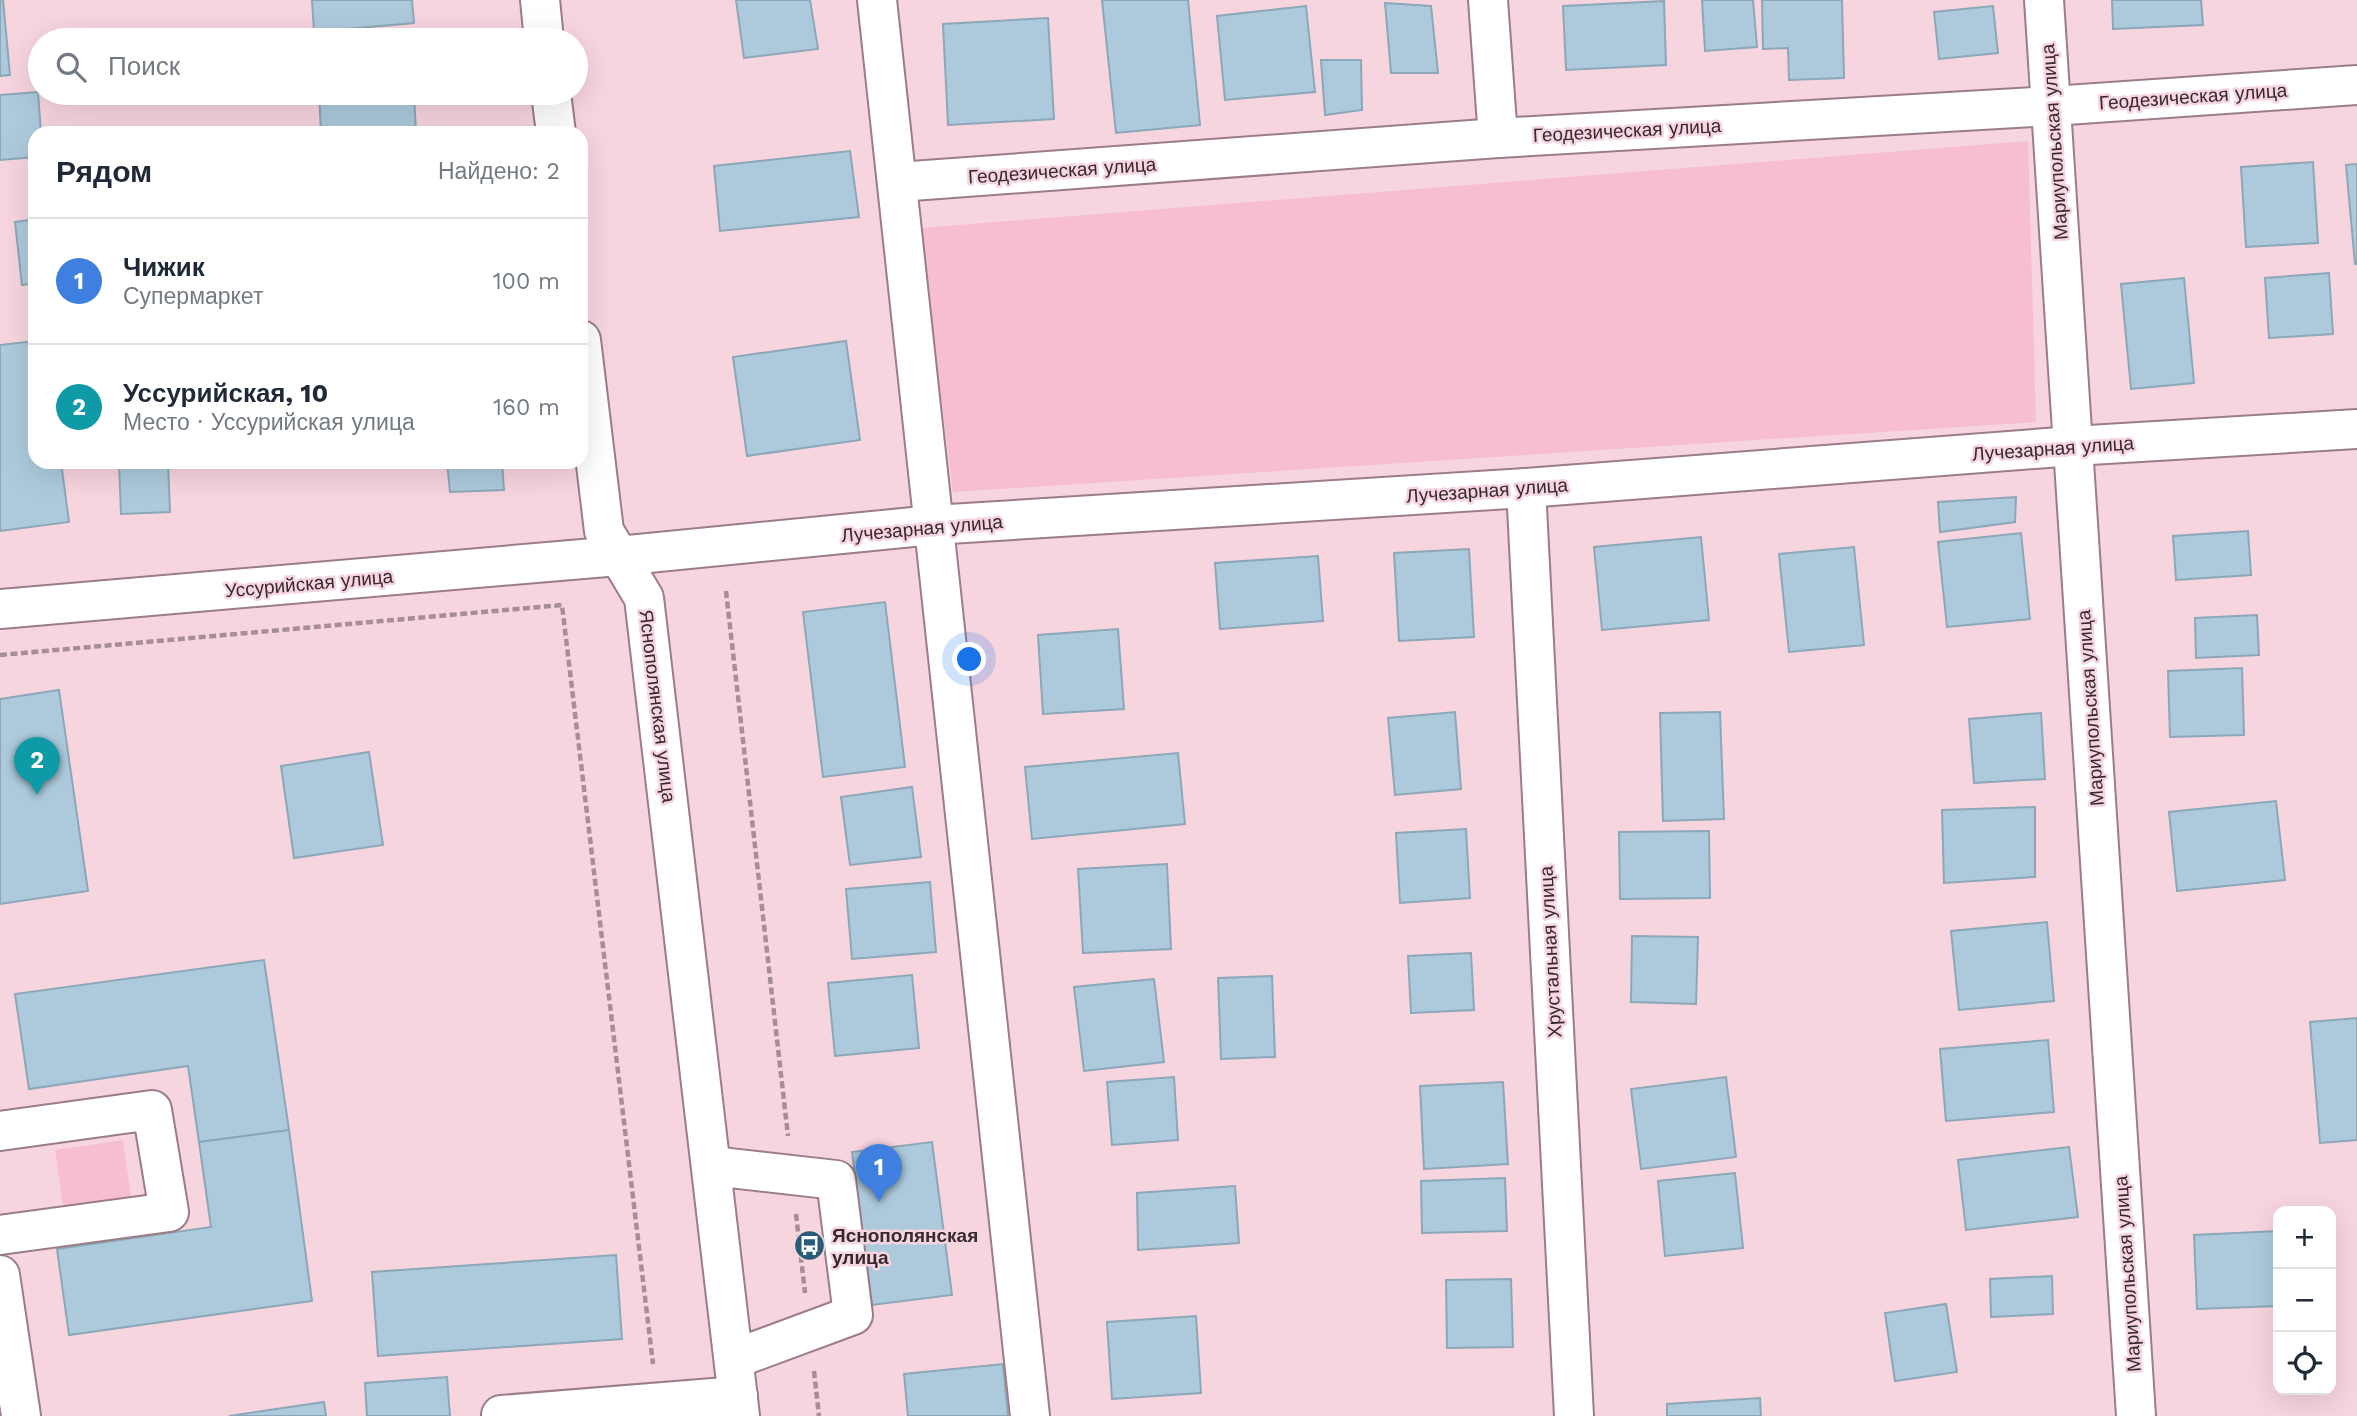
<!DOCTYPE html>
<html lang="ru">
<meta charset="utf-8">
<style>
body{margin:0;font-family:"Work Sans",sans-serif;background:#f2f2f3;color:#1f2937}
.controls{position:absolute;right:21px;bottom:21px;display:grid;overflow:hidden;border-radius:14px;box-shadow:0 7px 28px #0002}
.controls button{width:63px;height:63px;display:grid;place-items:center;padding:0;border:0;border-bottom:2px solid #e0e1e3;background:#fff;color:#1f2937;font:35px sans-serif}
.you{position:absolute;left:970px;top:660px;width:24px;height:24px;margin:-18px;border:5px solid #fff;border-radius:50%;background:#1a73e8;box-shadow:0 0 0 10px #1a73e833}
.badge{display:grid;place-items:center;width:46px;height:46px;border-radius:50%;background:#285c78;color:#fff;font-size:23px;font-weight:700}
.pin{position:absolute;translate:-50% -58px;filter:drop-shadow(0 2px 4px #0008)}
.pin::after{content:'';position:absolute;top:37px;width:24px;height:21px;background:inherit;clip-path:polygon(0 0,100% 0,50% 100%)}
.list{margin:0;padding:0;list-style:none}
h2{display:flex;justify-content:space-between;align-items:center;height:91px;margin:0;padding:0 28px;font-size:30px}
h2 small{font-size:23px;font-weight:400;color:#747a83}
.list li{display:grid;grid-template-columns:46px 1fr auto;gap:21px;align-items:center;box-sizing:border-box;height:126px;padding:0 28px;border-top:2px solid #e0e1e3}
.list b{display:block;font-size:26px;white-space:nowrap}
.list p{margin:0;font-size:23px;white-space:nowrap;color:#747a83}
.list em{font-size:23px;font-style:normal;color:#747a83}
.icon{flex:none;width:38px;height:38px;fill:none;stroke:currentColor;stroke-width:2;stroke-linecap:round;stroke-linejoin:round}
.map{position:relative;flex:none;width:2357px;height:1416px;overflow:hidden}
.search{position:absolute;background:#fff;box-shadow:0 7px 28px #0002;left:28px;top:28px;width:560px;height:77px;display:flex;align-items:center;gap:18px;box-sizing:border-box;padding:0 24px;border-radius:38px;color:#747a83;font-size:26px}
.panel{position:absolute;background:#fff;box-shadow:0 7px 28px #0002;left:28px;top:126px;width:560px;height:343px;border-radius:21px}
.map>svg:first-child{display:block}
.green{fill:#f6bed0}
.building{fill:#adcadc;stroke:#8ca7b8;stroke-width:2}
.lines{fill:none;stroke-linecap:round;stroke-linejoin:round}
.minor-casing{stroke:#9b7d86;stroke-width:42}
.path{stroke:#a78e95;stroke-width:4.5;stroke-dasharray:7 3.5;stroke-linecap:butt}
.minor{stroke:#fff;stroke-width:38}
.labels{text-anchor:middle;stroke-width:5;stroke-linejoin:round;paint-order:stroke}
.street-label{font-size:19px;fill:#372a2e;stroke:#f7d5df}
.poi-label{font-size:19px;font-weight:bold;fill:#372a2e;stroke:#f7d5df;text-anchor:start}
</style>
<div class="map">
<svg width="2357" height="1416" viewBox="0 0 2357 1416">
<rect width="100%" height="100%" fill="#f7d5df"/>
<g class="green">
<polygon points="2028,141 2036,422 953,492 920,228"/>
<polygon points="123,1140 132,1204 64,1213 55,1150"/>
</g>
<g class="building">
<polygon points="0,0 3,0 10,75 0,76"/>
<polygon points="312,0 412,0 414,23 314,32"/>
<polygon points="736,0 810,0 818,49 744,58"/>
<polygon points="1102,0 1188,0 1200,125 1116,133"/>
<polygon points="1702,0 1753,0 1757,47 1705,51"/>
<polygon points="1762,0 1842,0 1844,78 1789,80 1788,48 1763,49"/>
<polygon points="2112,0 2201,0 2203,25 2113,29"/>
<polygon points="1664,1 1666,65 1566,70 1563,6"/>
<polygon points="1385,3 1431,6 1438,73 1391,73"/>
<polygon points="1306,6 1315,92 1225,100 1217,16"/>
<polygon points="1993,6 1998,53 1939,59 1934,12"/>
<polygon points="1048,18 1054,119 948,125 943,24"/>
<polygon points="1321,60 1361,60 1362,110 1325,115"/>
<polygon points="38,92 41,133 35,133 35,157 0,160 0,95"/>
<polygon points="319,93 414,93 416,133 321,133"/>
<polygon points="850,151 859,217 720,231 714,166"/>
<polygon points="2313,162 2318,243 2246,247 2241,167"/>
<polygon points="2357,164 2357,264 2355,264 2346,165"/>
<polygon points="35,219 35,283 22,285 15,222"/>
<polygon points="2329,273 2333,334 2269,338 2265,278"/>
<polygon points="2184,278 2194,383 2131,389 2121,284"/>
<polygon points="35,341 35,462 61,462 69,522 0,531 0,345"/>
<polygon points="846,341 860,440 747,456 733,357"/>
<polygon points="119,462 168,462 170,512 121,514"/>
<polygon points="447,462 502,462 504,490 450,492"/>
<polygon points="2016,497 2015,522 1940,532 1938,502"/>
<polygon points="2248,531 2251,575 2176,580 2173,536"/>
<polygon points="2021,533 2030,619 1947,627 1938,542"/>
<polygon points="1701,537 1709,620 1602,630 1594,547"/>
<polygon points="1854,547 1864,645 1789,652 1779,554"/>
<polygon points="1469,549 1474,637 1399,641 1394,553"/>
<polygon points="1318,556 1323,621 1220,629 1215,563"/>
<polygon points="885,602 905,767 823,777 803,612"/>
<polygon points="2257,615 2259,655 2196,658 2195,618"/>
<polygon points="1118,629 1124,709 1043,714 1038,635"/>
<polygon points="2242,668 2244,735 2170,737 2168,671"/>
<polygon points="59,690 88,891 0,904 0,699"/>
<polygon points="1455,712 1461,789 1395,795 1388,718"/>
<polygon points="1720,712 1724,819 1663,821 1660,713"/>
<polygon points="2041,713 2045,779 1974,783 1969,719"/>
<polygon points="369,752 383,845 294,858 281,766"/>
<polygon points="1178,753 1185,824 1032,839 1025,767"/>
<polygon points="912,787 921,857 850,865 841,797"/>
<polygon points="2276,801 2285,880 2177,891 2169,812"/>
<polygon points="2035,807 2035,877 1944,883 1942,810"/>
<polygon points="1466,829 1470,898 1400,903 1396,833"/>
<polygon points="1709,831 1710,898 1620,899 1619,832"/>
<polygon points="1167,864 1171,949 1083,953 1078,869"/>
<polygon points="930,882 936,952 852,959 846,889"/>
<polygon points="2047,922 2054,1001 1959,1010 1951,931"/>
<polygon points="1632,936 1698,937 1696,1004 1631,1002"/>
<polygon points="1471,953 1474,1010 1411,1013 1408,956"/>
<polygon points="264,960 289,1130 199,1142 188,1066 29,1089 15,994"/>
<polygon points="912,975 919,1048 835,1056 828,983"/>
<polygon points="1272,976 1275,1057 1221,1059 1218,978"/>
<polygon points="1154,979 1164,1062 1084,1071 1074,987"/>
<polygon points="2357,1018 2357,1140 2320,1143 2310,1022"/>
<polygon points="2048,1040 2054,1112 1946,1121 1940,1049"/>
<polygon points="1174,1077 1178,1140 1112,1145 1107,1082"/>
<polygon points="1726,1077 1736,1157 1641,1169 1631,1089"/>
<polygon points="1503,1082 1508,1164 1424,1169 1420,1086"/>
<polygon points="289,1130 312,1301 69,1335 57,1249 211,1227 199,1142"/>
<polygon points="932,1142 952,1295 872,1305 852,1152"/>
<polygon points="2069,1147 2078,1217 1966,1230 1958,1160"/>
<polygon points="1735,1173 1743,1248 1665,1256 1658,1181"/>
<polygon points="1505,1178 1507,1231 1422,1233 1421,1181"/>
<polygon points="1235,1186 1239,1243 1138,1250 1137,1193"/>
<polygon points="2278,1231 2278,1306 2197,1309 2194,1235"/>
<polygon points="616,1255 622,1339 378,1356 372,1272"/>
<polygon points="2052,1276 2053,1314 1991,1317 1990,1279"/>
<polygon points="1511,1279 1513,1347 1447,1348 1446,1280"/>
<polygon points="1946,1304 1957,1372 1895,1381 1885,1313"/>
<polygon points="1196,1316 1201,1393 1112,1399 1107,1322"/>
<polygon points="1003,1364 1008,1416 908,1416 904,1374"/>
<polygon points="447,1377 450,1416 367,1416 365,1383"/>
<polygon points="1760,1398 1761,1416 1667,1416 1667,1404"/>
<polygon points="324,1402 326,1416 229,1416"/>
</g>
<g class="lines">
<defs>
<g id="minor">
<polyline points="540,0 544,40"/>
<polyline points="877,0 1030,1416"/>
<polyline points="1488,0 1498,138"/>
<polyline points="2044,0 2136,1416"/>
<polyline points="551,93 556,133"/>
<polyline points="898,182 1498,138 2052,106 2357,85"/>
<polyline points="581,340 604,531 644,598 740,1416"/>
<polyline points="1526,488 1574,1416"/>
<polyline points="0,609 618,556 933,525 1526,488 2073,446 2357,429"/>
<polyline points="0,1131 152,1110 169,1212 0,1235"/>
<polyline points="712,1166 836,1180 853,1315 734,1359"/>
<polyline points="0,1275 21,1416"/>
<polyline points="501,1415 738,1396"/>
</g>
</defs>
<use href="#minor" class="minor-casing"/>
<g class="path">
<polyline points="726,591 788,1136"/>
<polyline points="0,655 562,605 653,1364"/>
<polyline points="796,1214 805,1293"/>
<polyline points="814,1371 819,1416"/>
</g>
<use href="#minor" class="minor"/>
</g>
<defs>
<symbol id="bus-disc" viewBox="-11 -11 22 22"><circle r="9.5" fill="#285c78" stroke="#f7d5df"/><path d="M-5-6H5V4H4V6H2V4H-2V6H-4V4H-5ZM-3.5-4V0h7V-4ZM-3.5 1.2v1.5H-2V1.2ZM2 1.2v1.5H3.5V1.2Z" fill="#fff"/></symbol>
</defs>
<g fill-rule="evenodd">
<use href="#bus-disc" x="792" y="1228" width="35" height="35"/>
</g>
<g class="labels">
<g class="street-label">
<text transform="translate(2193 96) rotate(-4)" y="7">Геодезическая улица</text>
<text transform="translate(1627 130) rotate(-3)" y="7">Геодезическая улица</text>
<text transform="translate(2054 142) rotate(-94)" y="7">Мариупольская улица</text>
<text transform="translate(1062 170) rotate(-4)" y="7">Геодезическая улица</text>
<text transform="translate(2053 448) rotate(-4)" y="7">Лучезарная улица</text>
<text transform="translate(1487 490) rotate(-4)" y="7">Лучезарная улица</text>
<text transform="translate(922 528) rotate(-5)" y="7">Лучезарная улица</text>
<text transform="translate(309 583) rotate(-5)" y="7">Уссурийская улица</text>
<text transform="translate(658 706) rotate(83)" y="7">Яснополянская улица</text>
<text transform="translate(2090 708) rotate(-94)" y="7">Мариупольская улица</text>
<text transform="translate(1550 952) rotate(-93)" y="7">Хрустальная улица</text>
<text transform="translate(2127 1274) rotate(-94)" y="7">Мариупольская улица</text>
</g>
<g class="poi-label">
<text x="832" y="1242">Яснополянская<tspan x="832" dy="22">улица</tspan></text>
</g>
</g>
</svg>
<div class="controls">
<button>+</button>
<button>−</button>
<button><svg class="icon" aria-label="locate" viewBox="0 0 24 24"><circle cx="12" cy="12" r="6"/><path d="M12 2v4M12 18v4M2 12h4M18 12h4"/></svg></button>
</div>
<div class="you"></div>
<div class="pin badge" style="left:879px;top:1202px;background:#3f7fe0">1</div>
<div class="pin badge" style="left:37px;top:795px;background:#0f9aa8">2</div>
<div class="search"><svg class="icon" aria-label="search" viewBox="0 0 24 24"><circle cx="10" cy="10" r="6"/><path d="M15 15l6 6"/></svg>Поиск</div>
<section class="panel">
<h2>Рядом<small>Найдено: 2</small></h2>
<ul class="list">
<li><span class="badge" style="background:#3f7fe0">1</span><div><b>Чижик</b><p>Супермаркет</p></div><em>100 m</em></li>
<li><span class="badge" style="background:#0f9aa8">2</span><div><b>Уссурийская, 10</b><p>Место · Уссурийская улица</p></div><em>160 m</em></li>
</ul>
</section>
</div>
